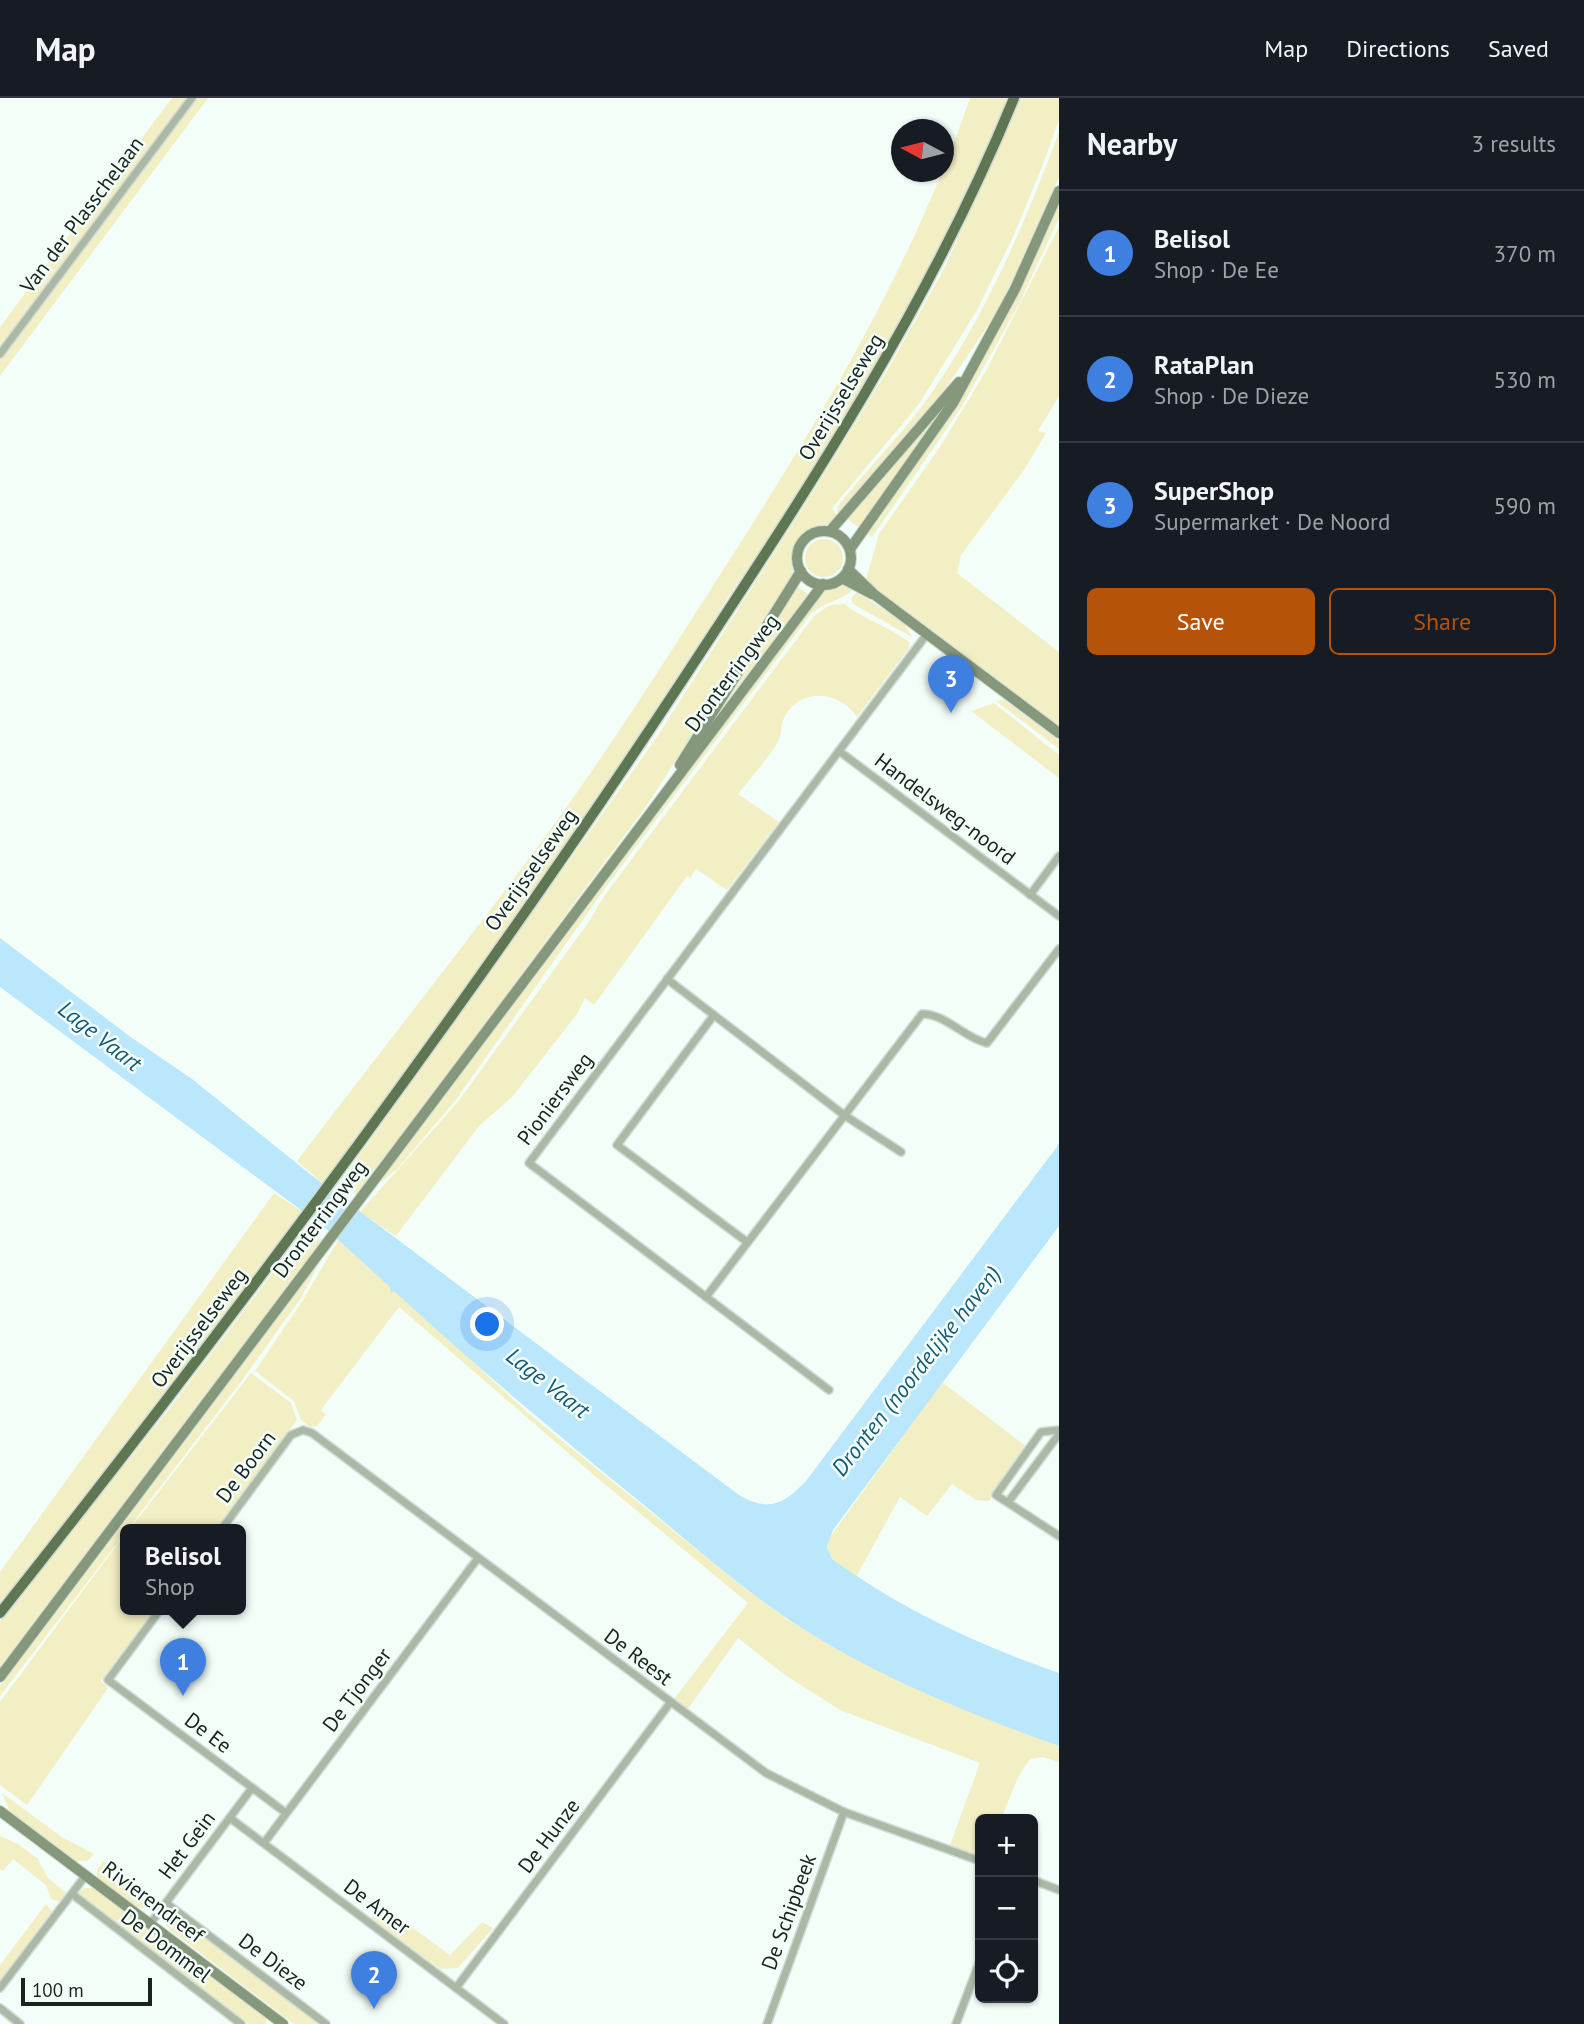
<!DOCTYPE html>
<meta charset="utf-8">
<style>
body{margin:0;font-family:"PT Sans",sans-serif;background:#20242c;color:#f1f3f6}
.controls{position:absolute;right:21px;bottom:21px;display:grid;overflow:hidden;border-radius:10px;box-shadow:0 2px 5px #0004}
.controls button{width:63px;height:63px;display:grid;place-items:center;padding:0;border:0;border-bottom:2px solid #363941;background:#171b24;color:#f1f3f6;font:35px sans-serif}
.compass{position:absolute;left:891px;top:21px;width:63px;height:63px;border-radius:50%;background:#171b24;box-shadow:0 2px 5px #0004;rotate:277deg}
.scale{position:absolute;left:21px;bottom:18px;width:131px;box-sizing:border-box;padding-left:7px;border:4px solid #1a231f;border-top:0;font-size:19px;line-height:24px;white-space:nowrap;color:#1a231f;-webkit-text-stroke:5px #f3fef9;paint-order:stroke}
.you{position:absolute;left:488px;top:1227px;width:24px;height:24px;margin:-18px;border:5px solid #fff;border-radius:50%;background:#1a73e8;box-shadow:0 0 0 10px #1a73e833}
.badge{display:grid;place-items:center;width:46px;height:46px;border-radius:50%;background:#b45309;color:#fff;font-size:23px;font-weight:700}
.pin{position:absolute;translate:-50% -58px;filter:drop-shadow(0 2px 4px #0008)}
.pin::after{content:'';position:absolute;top:37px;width:24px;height:21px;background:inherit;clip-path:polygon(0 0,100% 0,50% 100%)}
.popup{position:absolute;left:120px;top:1426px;width:126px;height:91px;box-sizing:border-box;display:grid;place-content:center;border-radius:10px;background:#171b24;filter:drop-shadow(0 2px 5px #0005);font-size:23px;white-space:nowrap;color:#9ea1a6}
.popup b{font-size:26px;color:#f1f3f6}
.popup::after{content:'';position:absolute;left:50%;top:100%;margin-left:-14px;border:14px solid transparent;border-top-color:#171b24}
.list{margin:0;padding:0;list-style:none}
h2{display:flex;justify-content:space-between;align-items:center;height:91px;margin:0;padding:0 28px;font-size:30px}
h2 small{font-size:23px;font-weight:400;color:#9ea1a6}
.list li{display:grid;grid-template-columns:46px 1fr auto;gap:21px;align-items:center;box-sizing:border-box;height:126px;padding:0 28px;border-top:2px solid #363941}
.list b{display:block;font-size:26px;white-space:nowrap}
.list p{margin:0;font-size:23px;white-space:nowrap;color:#9ea1a6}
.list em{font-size:23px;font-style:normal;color:#9ea1a6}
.actions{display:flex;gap:14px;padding:21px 28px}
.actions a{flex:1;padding:16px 0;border:2px solid #b45309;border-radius:10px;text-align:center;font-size:24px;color:#b45309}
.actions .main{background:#b45309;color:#fff}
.icon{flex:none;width:38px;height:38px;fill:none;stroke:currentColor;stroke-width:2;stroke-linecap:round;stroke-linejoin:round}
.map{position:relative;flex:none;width:1059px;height:1926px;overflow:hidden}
header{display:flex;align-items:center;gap:42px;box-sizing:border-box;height:98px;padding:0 35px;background:#171b24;border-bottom:2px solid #363941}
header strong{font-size:33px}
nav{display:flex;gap:38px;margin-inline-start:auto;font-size:24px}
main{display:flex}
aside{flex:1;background:#171b24}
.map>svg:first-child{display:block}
.green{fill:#f2efc5}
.water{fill:#bbe7fc}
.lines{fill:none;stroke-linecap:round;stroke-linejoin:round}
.minor-casing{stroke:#d0dbd6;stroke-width:10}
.secondary-casing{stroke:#d0dbd6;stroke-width:12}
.trunk-casing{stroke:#d0dbd6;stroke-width:13}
.minor{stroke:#abb8a5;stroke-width:7}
.secondary{stroke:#85987c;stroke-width:10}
.trunk{stroke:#5e7652;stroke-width:10}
.labels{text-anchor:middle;stroke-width:5;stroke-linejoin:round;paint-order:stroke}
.street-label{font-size:21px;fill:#1a231f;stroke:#f3fef9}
.water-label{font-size:23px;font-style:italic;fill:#165a75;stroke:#f3fef9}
</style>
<header>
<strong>Map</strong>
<nav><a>Map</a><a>Directions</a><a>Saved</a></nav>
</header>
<main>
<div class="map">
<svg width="1059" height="1926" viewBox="0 0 1059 1926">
<rect width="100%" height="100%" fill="#f3fef9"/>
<g class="green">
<polygon points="172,0 187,0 0,248 0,229"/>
<polygon points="196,0 208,0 0,278 0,260"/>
<path d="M970,0H1008C943,159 858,311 761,453C751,468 738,483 728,499C720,511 714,525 706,538C588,720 461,896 335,1072L332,1071L325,1087L297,1063C376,959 458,856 536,751C607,656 670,555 734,455C830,304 911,170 970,0Z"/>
<path d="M1021,0H1059V22L1043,66L1013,139L977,212L919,306L832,410L838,419C824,433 800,431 794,453C792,463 795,472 792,482L647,707L357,1098L353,1095L357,1088L344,1079L657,639L823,378L887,273L944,171Z"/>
<path d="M1059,34V79L1030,149L993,220L925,321L841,416L837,413L838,408C871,366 910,329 939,284C990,207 1027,121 1059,34Z"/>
<polygon points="1059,106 1059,120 1019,206 961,310 872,439 866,435 976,273 1025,181"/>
<polygon points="1059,129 1059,298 1038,333 1046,335 1024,372 961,457 957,475 1059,554 1059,629 888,501 866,481 879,436 940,349 986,273"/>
<polygon points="948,300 952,302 861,431 846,420"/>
<circle cx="824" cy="460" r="19"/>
<polygon points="796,487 810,498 697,649"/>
<path d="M842,487L853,491C843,503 823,504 811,516L611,782L455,1003L397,1071L373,1091L825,492Z"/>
<polygon points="857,494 904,525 912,539 853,506 851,500"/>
<path d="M844,506C865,522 888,528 909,544V550L857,619C840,593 801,589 785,618C780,626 782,637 778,644C767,662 751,679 738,696L779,724L727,792L696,771L690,780L687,778L594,907L585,900L577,916L512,999L479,1028L396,1138L360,1114L457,1005L588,825L605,797L814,518L830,507Z"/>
<polygon points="1004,602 1059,642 1059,651 996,603"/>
<polygon points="994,605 1059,657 1059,680 971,613"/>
<polygon points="274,1095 303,1114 159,1304 0,1506 0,1474"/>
<polygon points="302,1136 314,1145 320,1140 323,1142 0,1571 0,1524 169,1311"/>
<polygon points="339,1141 528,1315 743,1489 787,1521 827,1546 945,1603 1059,1648 1059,1664 1043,1659 1030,1661 1019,1677 1001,1721 980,1721 980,1758 950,1747 980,1665 840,1612 785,1577 738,1540 688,1611 674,1601 748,1505 595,1378 399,1209 321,1312 326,1317 317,1328 310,1329 301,1322 294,1303 255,1273 303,1202"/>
<polygon points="323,1158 301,1200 240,1285 0,1598 0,1588 23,1555"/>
<polygon points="251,1275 291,1305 297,1322 215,1432 129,1432"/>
<path d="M942,1284L1028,1350L989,1403L976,1402L952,1386L927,1418L900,1399L856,1479C842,1469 825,1462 828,1442Z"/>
<polygon points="125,1436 125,1512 154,1512 101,1583 108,1590 27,1707 0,1687 0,1604"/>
<polygon points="2,1695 63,1740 94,1756 87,1763 75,1763 10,1715"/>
<polygon points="0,1738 18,1746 38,1761 48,1780 66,1795 59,1804 51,1801 46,1787 13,1761 3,1773 0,1771"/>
<polygon points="431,1741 381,1807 450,1857 482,1824 493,1830 458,1870 440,1871 371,1820"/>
<polygon points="103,1763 157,1805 151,1811 136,1809 97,1780 97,1772"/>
<polygon points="84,1790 94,1790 249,1906 266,1920 266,1926 248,1926 81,1802 79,1795"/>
<polygon points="46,1806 52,1813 0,1882 0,1867"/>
<polygon points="169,1813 174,1816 319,1926 294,1926 170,1832 162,1821"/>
</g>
<path class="water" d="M0,840L132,940L192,981L310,1076L739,1397C769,1414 783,1407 806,1383L1059,1046V1128L833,1432L827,1449L832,1461C901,1511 978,1547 1059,1575V1648C980,1620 898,1587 826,1545C760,1507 703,1456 644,1407C559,1338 475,1268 394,1193L391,1195L390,1189L324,1129L0,889Z"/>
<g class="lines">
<defs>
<g id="minor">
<polyline points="0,256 192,0"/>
<polyline points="839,653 1059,818"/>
<polyline points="1030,797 1059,758"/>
<polyline points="667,881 844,1017 901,1054"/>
<polyline points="714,917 617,1047 747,1144"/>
<path d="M706,1199L922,916C946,916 964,940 987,945L1059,851"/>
<polyline points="829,1292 529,1065 927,536"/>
<polyline points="1059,1332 1041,1334 996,1397 1059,1438"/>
<polyline points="1009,1403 1059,1336"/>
<polyline points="221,1432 291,1337 303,1332 312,1335 766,1675 844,1714 980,1763"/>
<polyline points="160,1512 108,1582 286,1715"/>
<polyline points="230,1720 504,1926"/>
<polyline points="264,1745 478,1460"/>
<polyline points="1033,1782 1059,1792"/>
<polyline points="72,1796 241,1926"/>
<polyline points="166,1805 326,1926"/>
<polyline points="150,1826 252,1690"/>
<polyline points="0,1890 86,1777"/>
<polyline points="456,1890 670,1605"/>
<polyline points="0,1910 20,1926"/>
<polyline points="767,1926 844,1714"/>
<polyline points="956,1926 980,1863"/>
</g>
<g id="secondary">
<polyline points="830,433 959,284"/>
<circle cx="824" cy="460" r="27"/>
<polyline points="850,451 953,305 1015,191 1059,93"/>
<polyline points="848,471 875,497 1059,635"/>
<polyline points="842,480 872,496"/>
<polyline points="680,667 801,473"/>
<polyline points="0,1579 823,486"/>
<polyline points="0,1713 283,1926"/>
</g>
<path id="trunk" d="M0,1515C238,1215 467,909 678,589C803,399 928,211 1014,0"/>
</defs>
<use href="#minor" class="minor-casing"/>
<use href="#secondary" class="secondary-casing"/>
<use href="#trunk" class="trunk-casing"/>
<use href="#minor" class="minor"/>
<use href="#secondary" class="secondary"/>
<use href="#trunk" class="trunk"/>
</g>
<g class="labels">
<g class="street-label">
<text transform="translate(82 117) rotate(-53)" y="7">Van der Plasschelaan</text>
<text transform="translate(841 299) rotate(-59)" y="7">Overijsselseweg</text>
<text transform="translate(732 575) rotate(-53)" y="7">Dronterringweg</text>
<text transform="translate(945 711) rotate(37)" y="7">Handelsweg-noord</text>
<text transform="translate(531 772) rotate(-55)" y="7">Overijsselseweg</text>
<text transform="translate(555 1001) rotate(-53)" y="7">Pioniersweg</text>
<text transform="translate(320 1121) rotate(-53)" y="7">Dronterringweg</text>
<text transform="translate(199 1230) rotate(-53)" y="7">Overijsselseweg</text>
<text transform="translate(246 1369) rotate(-53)" y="7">De Boorn</text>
<text transform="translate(638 1559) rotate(37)" y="7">De Reest</text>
<text transform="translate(357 1592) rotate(-53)" y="7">De Tjonger</text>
<text transform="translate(208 1635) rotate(37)" y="7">De Ee</text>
<text transform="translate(549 1738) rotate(-53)" y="7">De Hunze</text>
<text transform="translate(187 1747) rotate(-53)" y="7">Het Gein</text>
<text transform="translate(153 1804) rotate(37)" y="7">Rivierendreef</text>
<text transform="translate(377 1809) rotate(37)" y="7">De Amer</text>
<text transform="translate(789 1814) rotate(-70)" y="7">De Schipbeek</text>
<text transform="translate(166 1848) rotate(37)" y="7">De Dommel</text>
<text transform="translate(273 1864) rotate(37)" y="7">De Dieze</text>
</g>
<g class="water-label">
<text transform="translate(100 938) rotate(38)" y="8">Lage Vaart</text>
<text transform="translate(916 1273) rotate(-52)" y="8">Dronten (noordelijke haven)</text>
<text transform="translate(548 1285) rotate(38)" y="8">Lage Vaart</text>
</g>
</g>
</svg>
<div class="controls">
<button>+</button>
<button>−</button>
<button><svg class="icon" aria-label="locate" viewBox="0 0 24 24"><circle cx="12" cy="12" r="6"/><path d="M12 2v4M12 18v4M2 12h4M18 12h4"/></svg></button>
</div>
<svg class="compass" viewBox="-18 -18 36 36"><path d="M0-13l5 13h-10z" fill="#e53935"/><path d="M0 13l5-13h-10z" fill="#9ea1a6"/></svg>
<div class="scale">100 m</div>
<div class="you"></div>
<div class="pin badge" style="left:183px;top:1598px;background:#3f7fe0">1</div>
<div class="popup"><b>Belisol</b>Shop</div>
<div class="pin badge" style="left:374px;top:1911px;background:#3f7fe0">2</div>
<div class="pin badge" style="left:951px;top:615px;background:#3f7fe0">3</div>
</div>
<aside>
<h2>Nearby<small>3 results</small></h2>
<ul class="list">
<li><span class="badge" style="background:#3f7fe0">1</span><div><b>Belisol</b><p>Shop · De Ee</p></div><em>370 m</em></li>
<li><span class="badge" style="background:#3f7fe0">2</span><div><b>RataPlan</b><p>Shop · De Dieze</p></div><em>530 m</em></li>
<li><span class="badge" style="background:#3f7fe0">3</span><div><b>SuperShop</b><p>Supermarket · De Noord</p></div><em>590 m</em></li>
</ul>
<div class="actions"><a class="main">Save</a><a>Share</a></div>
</aside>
</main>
